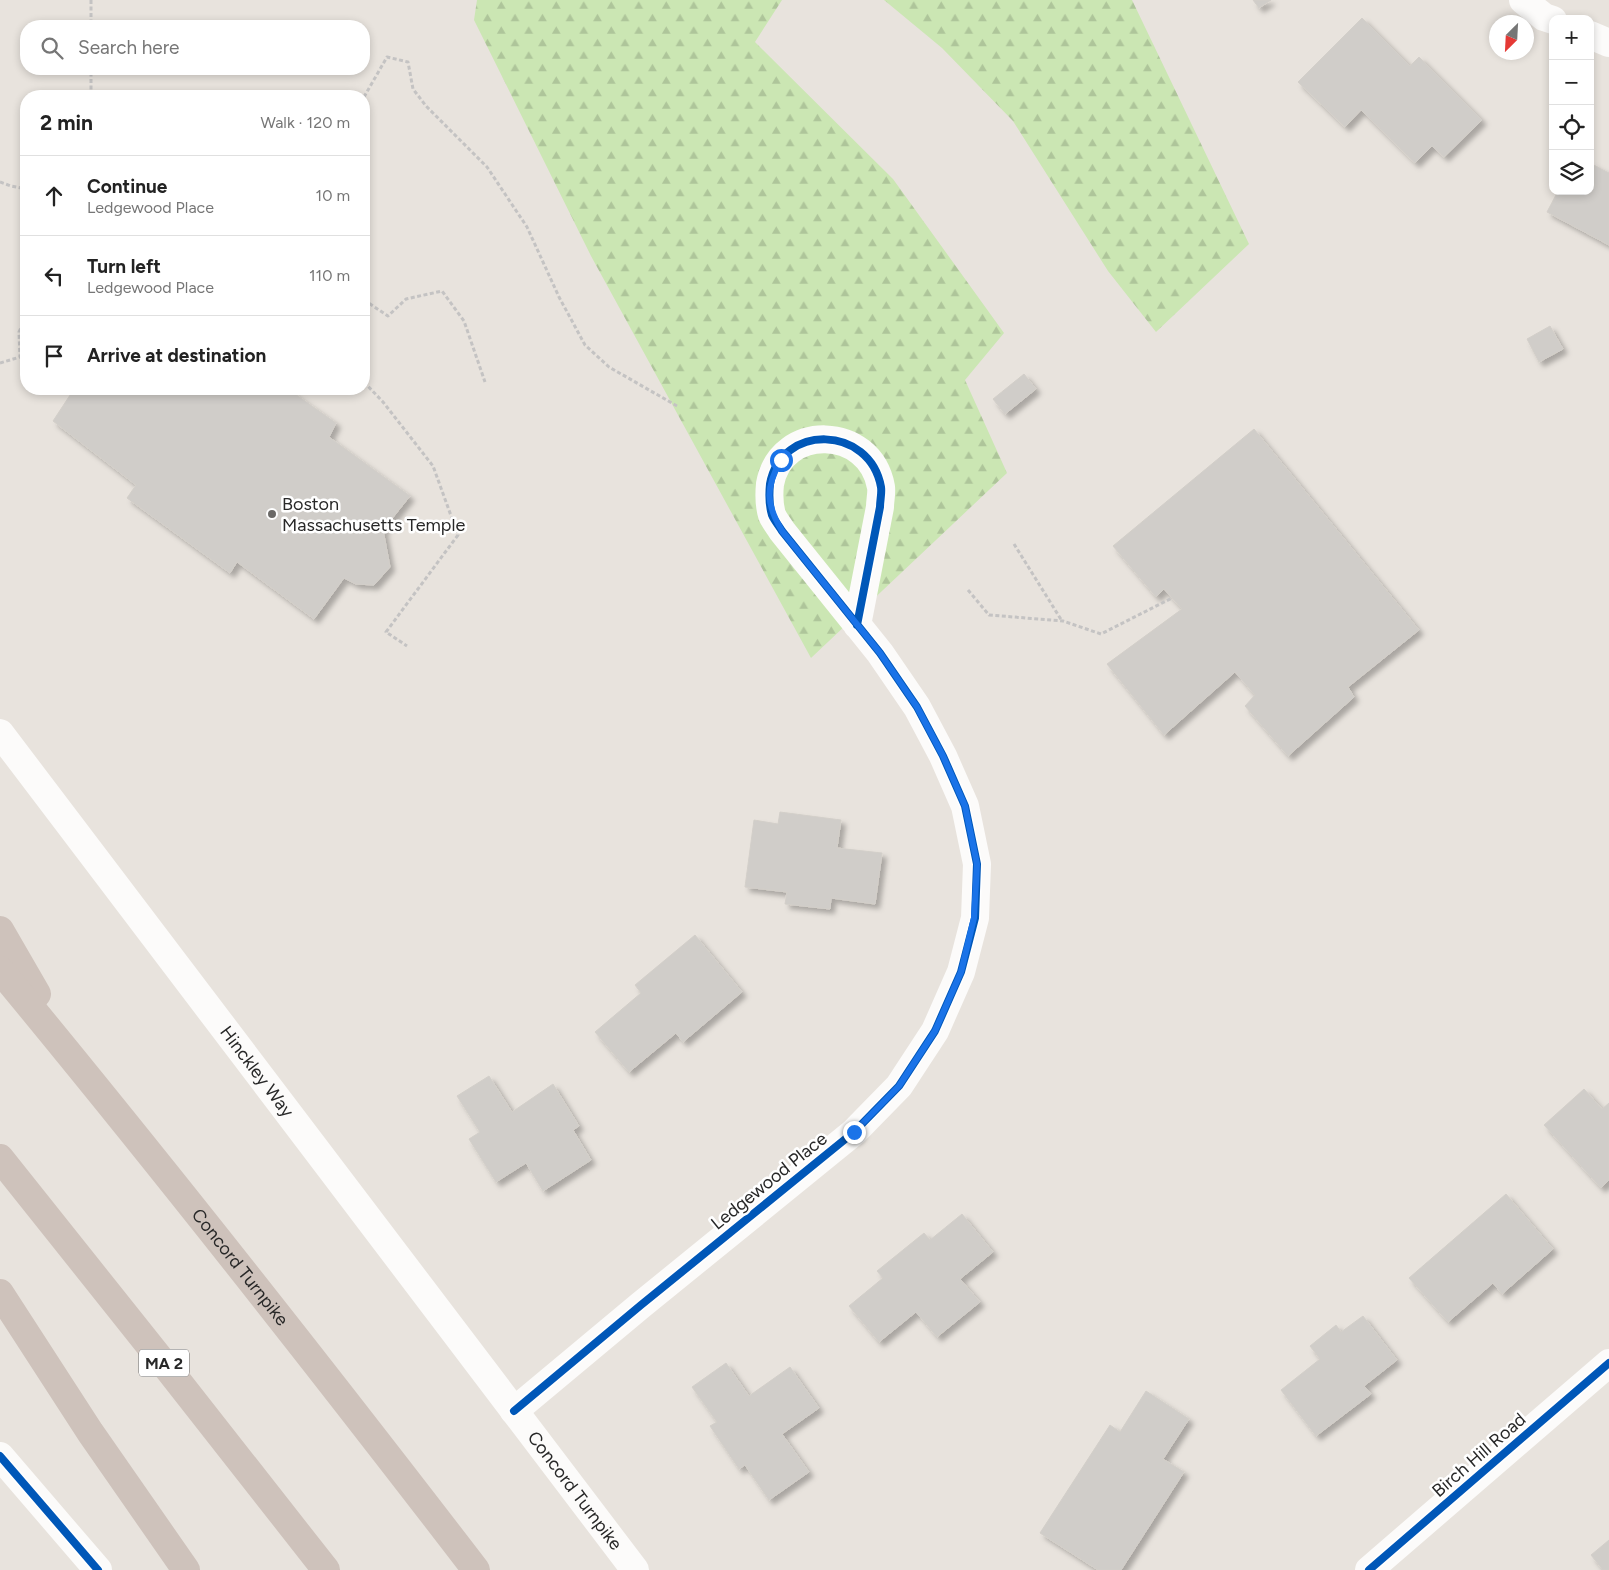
<!DOCTYPE html>
<meta charset="utf-8">
<style>
body{margin:0;font-family:Figtree,sans-serif;background:#f2f2f2;color:#222}
.controls{position:absolute;right:15px;top:15px;display:grid;overflow:hidden;border-radius:10px;box-shadow:0 2px 8px #0003}
.controls button{width:45px;height:45px;display:grid;place-items:center;padding:0;border:0;border-bottom:1px solid #e0e0e0;background:#fff;color:#222;font:25px sans-serif}
.compass{position:absolute;left:1489px;top:15px;width:45px;height:45px;border-radius:50%;background:#fff;box-shadow:0 2px 8px #0003;rotate:204deg}
.stop{position:absolute;width:15px;height:15px;margin:-11px;border:4px solid #1a73e8;border-radius:50%;background:#fff}
.stop.end{background:#1a73e8;border-color:#fff;box-shadow:0 1px 5px #0008}
.list{margin:0;padding:0;list-style:none}
h2{display:flex;justify-content:space-between;align-items:center;height:65px;margin:0;padding:0 20px;font-size:21px}
h2 small{font-size:16px;font-weight:400;color:#767676}
.list li{display:grid;grid-template-columns:32px 1fr auto;gap:15px;align-items:center;box-sizing:border-box;height:80px;padding:0 20px;border-top:1px solid #e0e0e0}
.list b{display:block;font-size:19px;white-space:nowrap}
.list p{margin:0;font-size:16px;white-space:nowrap;color:#767676}
.list em{font-size:16px;font-style:normal;color:#767676}
.icon{flex:none;width:28px;height:28px;fill:none;stroke:currentColor;stroke-width:2;stroke-linecap:round;stroke-linejoin:round}
.map{position:relative;flex:none;width:1609px;height:1570px;overflow:hidden}
.search{position:absolute;background:#fff;box-shadow:0 2px 8px #0003;left:20px;top:20px;width:350px;height:55px;display:flex;align-items:center;gap:12px;box-sizing:border-box;padding:0 18px;border-radius:20px;color:#767676;font-size:19px}
.panel{position:absolute;background:#fff;box-shadow:0 2px 8px #0003;left:20px;top:90px;width:350px;height:305px;border-radius:20px}
.map>svg:first-child{display:block}
.forest{fill:url(#forest-firs)}
.building{fill:#d0cdc9;stroke:#d3cfc9;filter:url(#shadow)}
.lines{fill:none;stroke-linecap:round;stroke-linejoin:round}
.path{stroke:#c4c3c3;stroke-width:3;stroke-dasharray:4 2.5;stroke-linecap:butt}
.minor{stroke:#fcfbfa;stroke-width:28}
.secondary{stroke:#fcfbfa;stroke-width:28}
.motorway{stroke:#cec2bb;stroke-width:28}
.cycleway-casing{stroke:#fff;stroke-width:11}
.cycleway{stroke:#0057b8;stroke-width:8}
.route{stroke:#1a73e8;stroke-width:6}
.poi-dot{fill:#6b6967;stroke:#fff;stroke-width:2}
.labels{text-anchor:middle;stroke-width:5;stroke-linejoin:round;paint-order:stroke}
.shield{fill:#fff;stroke:#686868;stroke-width:1}
.shield-label{font-size:16px;font-weight:bold;fill:#282828}
.poi-label{font-size:18px;fill:#282828;stroke:#fff;text-anchor:start}
.street-label{font-size:18px;fill:#282828;stroke:#fff}
</style>
<div class="map">
<svg width="1609" height="1570" viewBox="0 0 1609 1570">
<defs>
<pattern id="forest-firs" width="22" height="20" patternUnits="userSpaceOnUse" patternTransform="scale(1.25)"><rect width="22" height="20" fill="#cbe6b3"/><path d="M5 1l3.5 6h-7zM16 11l3.5 6h-7z" fill="#aec59a"/></pattern>
<filter id="shadow"><feDropShadow dx="4.5" dy="4.5" stdDeviation="2.5" flood-color="#0004"/></filter>
</defs>
<rect width="100%" height="100%" fill="#e8e3dd"/>
<g class="forest">
<polygon points="477,0 782,0 755,42 893,179 1004,333 965,380 1007,473 811,658 591,256 474,20"/>
<polygon points="884,0 1132,0 1249,244 1156,332 1108,271 1013,121 942,48"/>
</g>
<g class="building">
<polygon points="1253,0 1271,0 1259,8"/>
<polygon points="1362,18 1410,66 1419,57 1482,120 1444,157 1432,146 1415,163 1361,110 1345,127 1298,82"/>
<polygon points="1590,163 1609,173 1609,245 1547,212 1558,191 1590,191"/>
<polygon points="1550,326 1563,349 1539,362 1527,339"/>
<polygon points="1024,374 1036,389 1005,414 993,399"/>
<polygon points="74,389 288,389 336,423 329,437 410,496 383,530 390,567 374,585 356,584 344,578 314,619 237,562 230,573 127,498 136,485 53,421"/>
<polygon points="1254,429 1419,630 1348,687 1354,697 1288,756 1245,706 1255,695 1235,672 1164,735 1107,664 1182,609 1164,589 1156,597 1113,546"/>
<polygon points="780,812 841,820 837,848 882,853 875,904 831,898 830,909 785,904 787,892 745,887 754,820 778,824"/>
<polygon points="695,935 742,992 683,1042 676,1033 629,1072 595,1032 641,993 635,985"/>
<polygon points="489,1076 512,1112 553,1084 579,1126 573,1130 591,1160 543,1191 526,1163 496,1182 469,1139 480,1132 457,1096"/>
<polygon points="1584,1089 1602,1109 1609,1103 1609,1180 1601,1188 1544,1125"/>
<polygon points="1506,1194 1553,1249 1502,1294 1493,1283 1448,1322 1409,1278"/>
<polygon points="962,1214 993,1252 960,1279 980,1302 937,1337 916,1312 879,1342 849,1306 883,1278 877,1271 924,1233 930,1240"/>
<polygon points="1363,1316 1397,1360 1364,1386 1371,1394 1316,1436 1281,1390 1320,1359 1310,1346 1336,1325 1341,1332"/>
<polygon points="726,1363 749,1396 790,1367 819,1408 782,1434 809,1472 769,1500 745,1465 739,1469 710,1426 717,1422 692,1387"/>
<polygon points="1146,1391 1189,1419 1163,1459 1184,1472 1121,1570 1098,1570 1040,1533 1110,1425 1120,1432"/>
<polygon points="1609,1540 1609,1570 1603,1570 1591,1555"/>
</g>
<g class="lines">
<g class="path">
<polyline points="91,0 91,26"/>
<polyline points="91,96 91,69"/>
<polyline points="314,96 320,92 339,96"/>
<polyline points="364,97 387,57 408,62 413,89 426,106 487,167 527,227 559,297 585,345 609,367 677,406"/>
<polyline points="0,182 11,186 26,189"/>
<polyline points="364,300 388,316 406,299 442,291 464,321 485,382"/>
<polyline points="0,363 20,357 19,332 26,318"/>
<polyline points="364,382 383,402 433,466 458,535 386,632 407,646"/>
<polyline points="1014,544 1062,621"/>
<polyline points="968,590 989,615 1063,621 1101,634 1172,598"/>
</g>
<g class="minor">
<polyline points="1523,0 1544,17 1553,20"/>
<polyline points="1590,35 1609,43"/>
<path d="M514,1411L641,1305L854,1132L899,1086L935,1031L961,972L975,918L977,864L965,806L943,756L917,707L880,653L782,531C779,526 774,520 772,515C769,505 769,494 770,484C781,423 870,425 881,487C882,493 880,500 880,507L857,625"/>
<polyline points="1369,1570 1609,1363"/>
</g>
<g class="secondary">
<path id="s1" d="M0,733L635,1570"/>
<polyline points="0,1456 98,1570"/>
</g>
<g class="motorway">
<polyline points="0,930 37,994"/>
<path id="s2" d="M0,970C163,1167 320,1367 476,1570"/>
<polyline points="0,1158 169,1370 326,1570"/>
<polyline points="0,1293 90,1432 186,1570"/>
</g>
<defs>
<g id="cycleway">
<path d="M514,1411L641,1305L854,1132L899,1086L935,1031L961,972L975,918L977,864L965,806L943,756L917,707L880,653L782,531C779,526 774,520 772,515C769,505 769,494 770,484C781,423 870,425 881,487C882,493 880,500 880,507L857,625"/>
<polyline points="0,1456 98,1570"/>
<polyline points="1369,1570 1609,1363"/>
</g>
</defs>
<use href="#cycleway" class="cycleway-casing"/>
<use href="#cycleway" class="cycleway"/>
</g>
<g class="lines">
<path class="route" d="M781,460C765,488 766,504 782,531L880,653L917,707L943,756L965,806L977,864L974,918L961,972L935,1031L899,1086L854,1132"/>
</g>
<circle class="poi-dot" cx="272" cy="514" r="5"/>
<g class="labels">
<rect class="shield" x="139" y="1349.5" width="50" height="27" rx="4"/>
<g class="shield-label">
<text x="164" y="1369">MA 2</text>
</g>
<g class="poi-label">
<text x="282" y="510">Boston<tspan x="282" dy="21">Massachusetts Temple</tspan></text>
</g>
<g class="street-label">
<text dy="6" stroke="none"><textPath href="#s1" startOffset="425">Hinckley Way</textPath></text>
<text transform="translate(769 1181) rotate(-39)" y="6">Ledgewood Place</text>
<text dy="6" stroke="none"><textPath href="#s2" startOffset="382">Concord Turnpike</textPath></text>
<text transform="translate(1479 1455) rotate(-41)" y="6">Birch Hill Road</text>
<text dy="6" stroke="none"><textPath href="#s1" startOffset="951">Concord Turnpike</textPath></text>
</g>
</g>
</svg>
<div class="controls">
<button>+</button>
<button>−</button>
<button><svg class="icon" aria-label="locate" viewBox="0 0 24 24"><circle cx="12" cy="12" r="6"/><path d="M12 2v4M12 18v4M2 12h4M18 12h4"/></svg></button>
<button><svg class="icon" aria-label="layers" viewBox="0 0 24 24"><path d="M12 4l9 5-9 5-9-5zM3 14l9 5 9-5"/></svg></button>
</div>
<svg class="compass" viewBox="-18 -18 36 36"><path d="M0-13l5 13h-10z" fill="#e53935"/><path d="M0 13l5-13h-10z" fill="#767676"/></svg>
<div class="stop" style="left:781px;top:460px"></div>
<div class="stop end" style="left:854px;top:1132px"></div>
<div class="search"><svg class="icon" aria-label="search" viewBox="0 0 24 24"><circle cx="10" cy="10" r="6"/><path d="M15 15l6 6"/></svg>Search here</div>
<section class="panel">
<h2>2 min<small>Walk · 120 m</small></h2>
<ul class="list">
<li><svg class="icon" aria-label="ahead" viewBox="0 0 24 24"><path d="M12 20V5M6 11l6-6 6 6"/></svg><div><b>Continue</b><p>Ledgewood Place</p></div><em>10 m</em></li>
<li><svg class="icon" aria-label="left" viewBox="0 0 24 24"><path d="M17 20v-9H6M10 6l-5 5 5 5"/></svg><div><b>Turn left</b><p>Ledgewood Place</p></div><em>110 m</em></li>
<li><svg class="icon" aria-label="arrive" viewBox="0 0 24 24"><path d="M6 21V4h12l-3 4 3 4H6"/></svg><div><b>Arrive at destination</b></div></li>
</ul>
</section>
</div>
